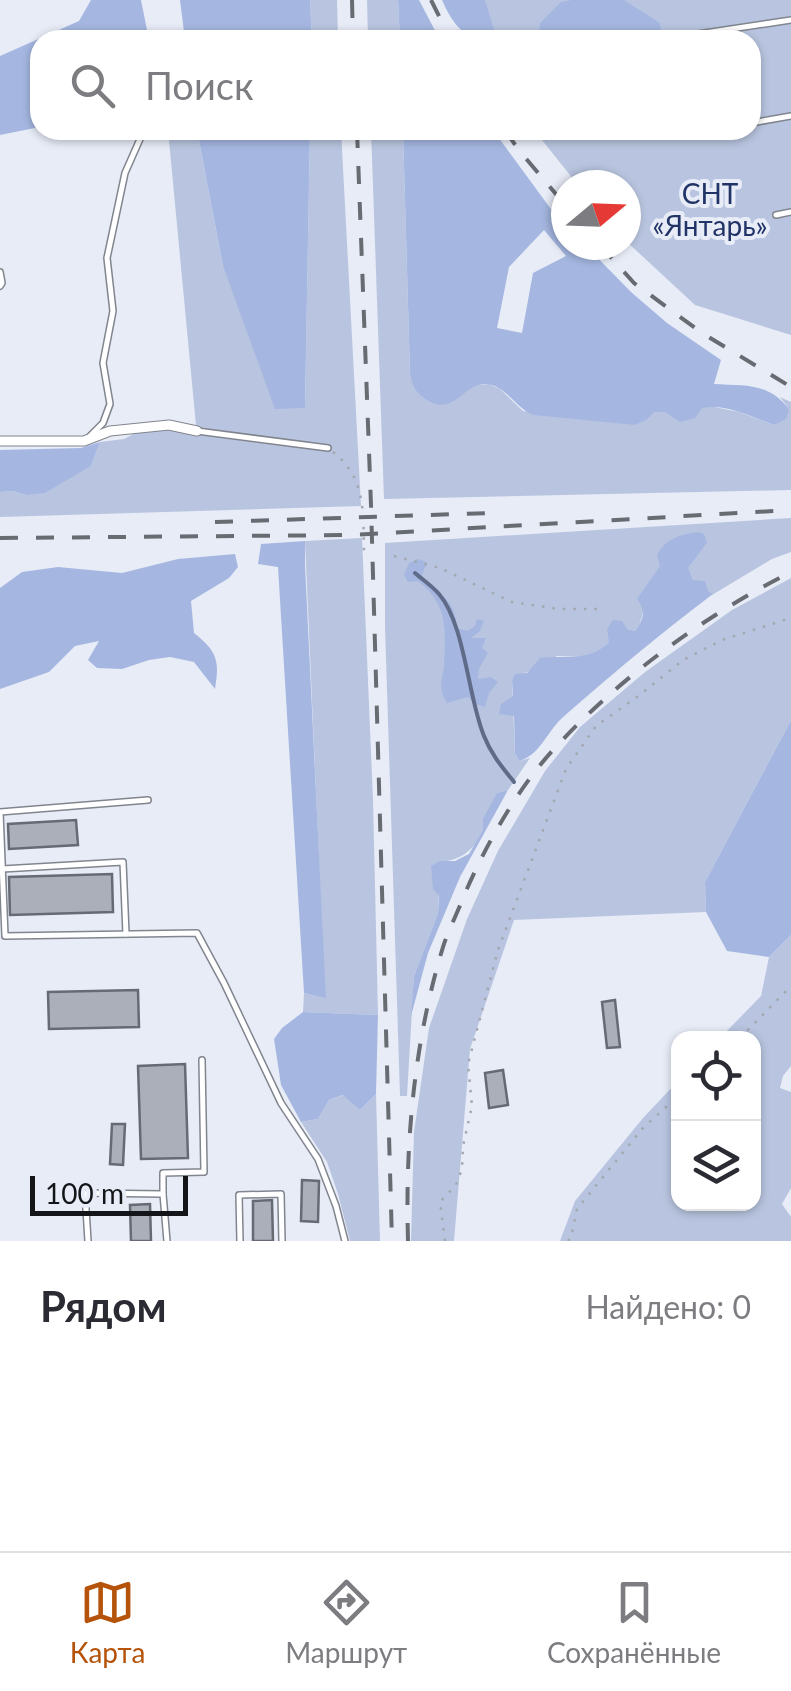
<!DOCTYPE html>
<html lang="ru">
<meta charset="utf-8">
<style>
body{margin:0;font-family:Lato,sans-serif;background:#f7f7f7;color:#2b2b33}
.controls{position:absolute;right:30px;bottom:30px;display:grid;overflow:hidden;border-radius:20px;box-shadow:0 2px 8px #0004}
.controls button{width:90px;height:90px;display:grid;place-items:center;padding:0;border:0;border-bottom:2px solid #e1e1e2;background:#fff;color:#2b2b33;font:50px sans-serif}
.compass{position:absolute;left:551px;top:170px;width:90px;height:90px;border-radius:50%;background:#fff;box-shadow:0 2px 8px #0004;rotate:71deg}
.scale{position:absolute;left:30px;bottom:25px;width:158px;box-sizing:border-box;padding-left:10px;border:5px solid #141519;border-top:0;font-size:28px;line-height:35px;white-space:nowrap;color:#141519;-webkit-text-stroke:8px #e7ecf7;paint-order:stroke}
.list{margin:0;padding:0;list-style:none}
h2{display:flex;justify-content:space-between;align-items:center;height:130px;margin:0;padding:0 40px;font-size:42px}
h2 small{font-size:32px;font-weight:400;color:#7c7c81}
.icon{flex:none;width:55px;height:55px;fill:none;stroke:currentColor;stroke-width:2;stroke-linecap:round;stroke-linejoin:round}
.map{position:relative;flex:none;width:791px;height:1241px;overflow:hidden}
.search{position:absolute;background:#fff;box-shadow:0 2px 8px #0004;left:30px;right:30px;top:30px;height:110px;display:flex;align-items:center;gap:25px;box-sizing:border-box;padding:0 35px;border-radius:30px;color:#7c7c81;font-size:38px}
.sheet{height:310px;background:#fff}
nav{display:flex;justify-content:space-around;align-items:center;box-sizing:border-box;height:140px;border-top:2px solid #e1e1e2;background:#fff;font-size:28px;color:#7c7c81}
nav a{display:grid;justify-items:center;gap:5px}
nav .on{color:#b45309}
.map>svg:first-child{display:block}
.green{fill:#b9c5e0}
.forest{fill:#a5b7e1;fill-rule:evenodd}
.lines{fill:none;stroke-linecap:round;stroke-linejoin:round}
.stream{stroke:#5f6b88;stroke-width:4}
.building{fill:#abafb9;stroke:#666a73;stroke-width:2.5}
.service-casing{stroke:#80858e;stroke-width:8}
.minor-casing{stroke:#80858e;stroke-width:11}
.path{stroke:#a3a7af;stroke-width:2.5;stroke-dasharray:2.5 8;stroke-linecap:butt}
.service{stroke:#fff;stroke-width:5}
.minor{stroke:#fff;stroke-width:9}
.rail{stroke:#686b71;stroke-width:4;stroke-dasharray:18 18;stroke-linecap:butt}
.labels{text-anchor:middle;stroke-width:8;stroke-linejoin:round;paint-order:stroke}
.park-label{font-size:28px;fill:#223467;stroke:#e7ecf7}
</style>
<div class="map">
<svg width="791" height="1241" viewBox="0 0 791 1241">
<rect width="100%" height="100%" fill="#e7ecf7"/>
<g class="green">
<polygon points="310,0 337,0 338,40 312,40"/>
<polygon points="367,0 398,0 400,40 368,40"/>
<polygon points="460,0 791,0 791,335 695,305 626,241 626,185 578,185 534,130 751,130 751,40 476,40"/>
<polygon points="168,130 197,130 223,266 305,408 310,130 341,130 361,506 0,517 0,492 13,491 26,495 70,477 91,466 100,442 124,439 149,426 197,436"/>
<polygon points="371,130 403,130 410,374 477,385 489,384 500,389 523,411 648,419 653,412 710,406 739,412 774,425 789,409 780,397 791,402 791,490 384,499"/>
<path d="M791,518V552L772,559L712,595L693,580L687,568L707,543C672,560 656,560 645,601C642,613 643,621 635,631L627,629L609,642L599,652L584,657L557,656L512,680L515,753L519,761L530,758L508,790L497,793C485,825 480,859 440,862L438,913L414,976L407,1096H400L385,627V543Z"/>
<polygon points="362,538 373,800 378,1015 303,1012 304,993 325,997 305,541"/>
<polygon points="791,578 791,720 705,882 706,912 514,920 470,1049 454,1241 411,1241 414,1132 429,1028 467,919 498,851 545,771 580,727 645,672 732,610"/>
<polygon points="791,935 791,1066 783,1076 780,1088 791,1092 791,1188 782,1204 791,1217 791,1241 560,1241 575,1201 643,1118 678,1081 678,1204 754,1204 754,1038 720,1038 761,996 769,957"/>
<polygon points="376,1094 380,1241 350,1241 338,1194 327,1162 301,1122 318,1119 329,1100 344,1095 360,1110"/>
</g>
<g class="forest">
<polygon points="91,0 141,0 149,40 40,40 40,127 0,135 0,56 79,21"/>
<polygon points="180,0 310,0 312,40 185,40"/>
<polygon points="398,0 419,0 440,40 400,40"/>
<path d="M442,0H485L496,36L493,40C464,40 453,25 442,0Z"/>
<polygon points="571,0 624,0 660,23 661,31 649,40 538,40 540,23 561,2"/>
<polygon points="197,130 310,130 305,408 275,409 223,266"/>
<path d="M403,130H493L556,216L554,220L566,229V245H585L631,292L667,323L721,360L714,384C745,386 768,382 789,409L786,419L774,425C752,417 725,403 702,408L695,418L680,422L665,412H654L648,419L635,425L533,415C516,408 505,385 486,384C463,383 455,417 427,400C415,392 413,387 410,374ZM544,230L566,256L533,273L522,333L497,328L509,267Z"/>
<polygon points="100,442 91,466 45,493 26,495 13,491 0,492 0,450 81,448"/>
<path d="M699,532L704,534L707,543L688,568L693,580L705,581L708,591L713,594C660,634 612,674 562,718C547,732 539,756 519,761L515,753L514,716L499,714L501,704L513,696L512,680L515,674L527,673L540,658C566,655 590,662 609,642L607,629L613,620L622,621L627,629L635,631C644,619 646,611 637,599L660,566L657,555C666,538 681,534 699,532Z"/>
<polygon points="305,541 305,565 326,998 304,993 278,567 258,564 261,544"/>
<path d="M235,554L238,567L229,578L191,601L194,633C217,651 220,661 215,689L194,662L170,657L149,660L122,669L97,668L88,660L99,641L75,646L49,672L0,689V588L22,572L58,567L122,573L178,559Z"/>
<path d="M418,559L427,562L422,575C438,598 454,594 457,628L467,631L475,626L477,619L484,621L480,631L471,638H486L482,648L488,653L479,669L478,679L491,677L498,682L489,693L485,707L475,704L468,697L447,703C437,688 443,680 444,664C446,629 448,605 418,581L408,582L404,575L409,563Z"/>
<polygon points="791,720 791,935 769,957 727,951 706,912 705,882"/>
<polygon points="508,790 460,877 428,953 411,1016 414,976 438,913 439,896 433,889 431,866 440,861 455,861 469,854 483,830 483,819 497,793"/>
<polygon points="303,1012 378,1015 376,1094 360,1110 343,1095 329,1100 318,1119 301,1122 281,1085 274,1039 282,1028"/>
</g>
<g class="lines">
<path class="stream" d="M415,573C423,580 432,586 439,594C465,624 468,698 484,736C491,754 502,767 514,782"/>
</g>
<g class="building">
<polygon points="76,820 78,845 9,849 8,824"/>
<polygon points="112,874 113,912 10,915 9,877"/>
<polygon points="138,990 139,1027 49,1029 48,992"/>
<polygon points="615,1000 620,1047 607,1048 602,1002"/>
<polygon points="185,1064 188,1158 141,1159 138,1066"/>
<polygon points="503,1070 508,1105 489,1108 485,1073"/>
<polygon points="112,1124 125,1124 123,1165 110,1164"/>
<polygon points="302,1180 319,1181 318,1222 301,1221"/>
<polygon points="272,1200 273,1241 253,1241 253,1201"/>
<polygon points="150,1204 151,1241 131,1241 130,1205"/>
</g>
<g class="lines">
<defs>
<g id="service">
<polyline points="658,40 791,20"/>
<polyline points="751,123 791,116"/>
<polyline points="678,134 704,130"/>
<polyline points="776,215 791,212"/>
<polyline points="0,272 2,283 0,286"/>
<polyline points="197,431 328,448"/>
<polyline points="90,436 103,423 110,404 103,363 113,311 107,258 125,173 144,130"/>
<polyline points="148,800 0,812 5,936 197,933 224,983 281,1103 318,1159 336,1206 345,1241"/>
<polyline points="2,869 123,862 126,934"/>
<polyline points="163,1194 163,1173 204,1172 202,1060"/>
<polyline points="88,1241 85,1193 163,1194 167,1241"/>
<polyline points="240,1241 239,1195 281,1194 282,1241"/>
</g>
<polyline id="minor" points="0,441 84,441 110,431 169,425 197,431"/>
</defs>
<use href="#service" class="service-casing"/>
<use href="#minor" class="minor-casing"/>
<g class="path">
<path d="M333,452C367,478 363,516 364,555"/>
<polyline points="394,556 440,568 512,602 559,609 602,609"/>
<polyline points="740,1038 791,986"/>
<polyline points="445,1241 440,1202 456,1185 462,1169 463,1146 472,1106 468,1064 498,950 566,769 596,726 641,694 683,660 722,640 791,618"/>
<polyline points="568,1241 571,1238 577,1209 642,1129 678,1096"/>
</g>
<use href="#service" class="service"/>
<use href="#minor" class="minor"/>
<g class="rail">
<polyline points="352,0 353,40"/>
<polyline points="431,0 451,40"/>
<polyline points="357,130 371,505 392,1241"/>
<polyline points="505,130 518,149 566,206"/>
<polyline points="600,245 634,283 702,333 791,387"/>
<polyline points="215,522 490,513"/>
<polyline points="0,538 351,535 791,510"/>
<path d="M408,1241C405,1143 414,1042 443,947C448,931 457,914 463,898C484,848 517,789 554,749C620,677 704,616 791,572"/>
</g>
</g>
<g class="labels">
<g class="park-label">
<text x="710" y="204">СНТ<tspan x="710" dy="32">«Янтарь»</tspan></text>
</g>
</g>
</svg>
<div class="controls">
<button><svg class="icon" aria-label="locate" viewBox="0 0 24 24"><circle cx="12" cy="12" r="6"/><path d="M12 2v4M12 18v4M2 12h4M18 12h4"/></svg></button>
<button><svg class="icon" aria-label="layers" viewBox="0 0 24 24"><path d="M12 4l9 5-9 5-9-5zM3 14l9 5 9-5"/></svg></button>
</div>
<svg class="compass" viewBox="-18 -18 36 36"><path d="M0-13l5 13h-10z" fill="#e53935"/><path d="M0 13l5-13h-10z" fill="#7c7c81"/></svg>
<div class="scale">100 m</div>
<div class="search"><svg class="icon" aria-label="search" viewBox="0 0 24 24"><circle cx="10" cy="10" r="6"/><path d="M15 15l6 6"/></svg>Поиск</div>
</div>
<section class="sheet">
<h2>Рядом<small>Найдено: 0</small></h2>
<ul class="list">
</ul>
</section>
<nav>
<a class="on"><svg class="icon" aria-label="map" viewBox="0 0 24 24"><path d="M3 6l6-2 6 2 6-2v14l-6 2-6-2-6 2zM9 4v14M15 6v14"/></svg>Карта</a>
<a><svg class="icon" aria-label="directions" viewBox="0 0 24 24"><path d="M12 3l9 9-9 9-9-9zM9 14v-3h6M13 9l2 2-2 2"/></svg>Маршрут</a>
<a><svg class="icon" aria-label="saved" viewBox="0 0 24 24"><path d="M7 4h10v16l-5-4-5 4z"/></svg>Сохранённые</a>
</nav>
